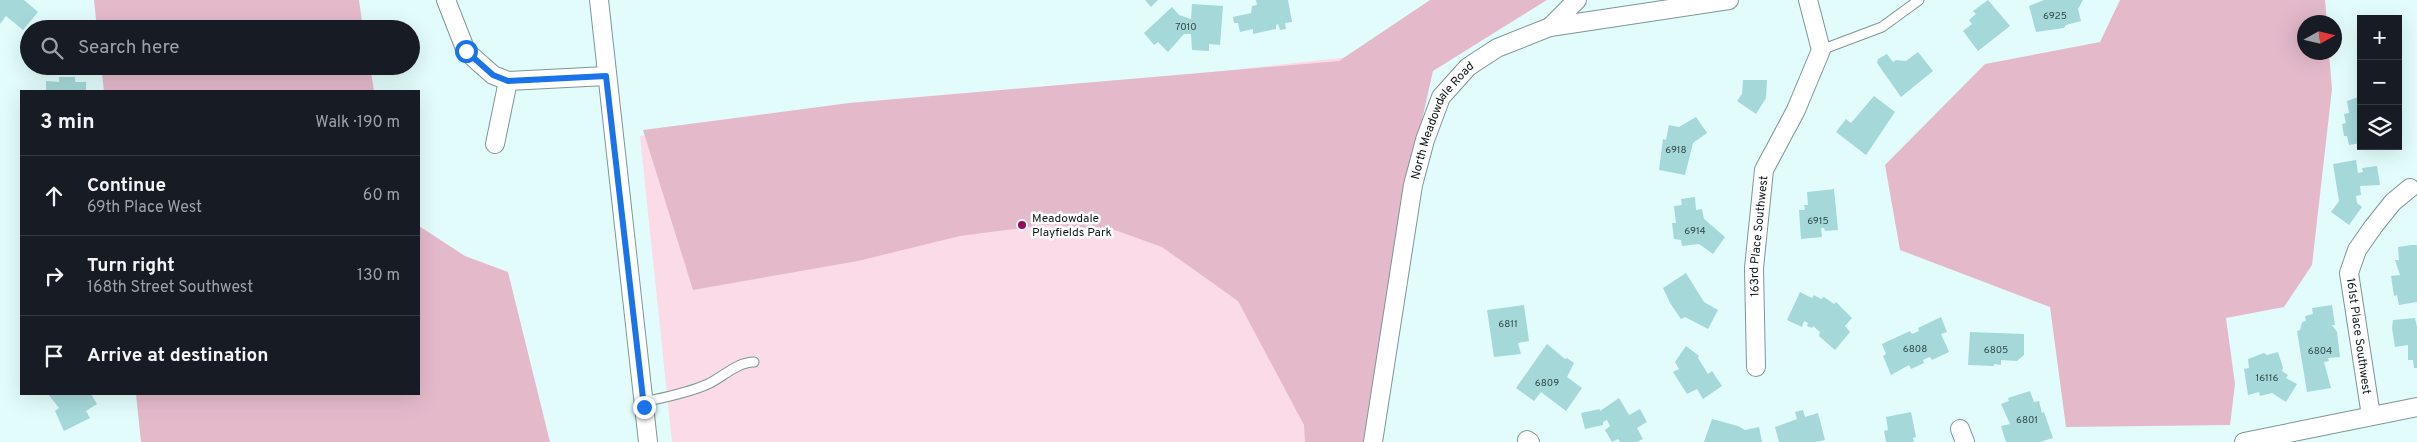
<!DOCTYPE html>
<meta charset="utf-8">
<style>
body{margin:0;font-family:Overpass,sans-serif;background:#20242c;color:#f1f3f6}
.controls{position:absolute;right:15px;top:15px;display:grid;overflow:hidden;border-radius:0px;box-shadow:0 5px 20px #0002}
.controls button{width:45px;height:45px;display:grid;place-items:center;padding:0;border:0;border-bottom:1px solid #363941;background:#171b24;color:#f1f3f6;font:25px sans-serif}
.compass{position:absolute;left:2297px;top:15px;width:45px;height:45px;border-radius:50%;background:#171b24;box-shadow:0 5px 20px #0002;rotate:82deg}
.stop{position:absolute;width:15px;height:15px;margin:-11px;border:4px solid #1a73e8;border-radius:50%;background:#fff}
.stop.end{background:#1a73e8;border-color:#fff;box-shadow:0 1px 5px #0008}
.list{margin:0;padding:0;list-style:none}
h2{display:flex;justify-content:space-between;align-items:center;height:65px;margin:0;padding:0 20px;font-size:21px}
h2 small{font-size:16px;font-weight:400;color:#9ea1a6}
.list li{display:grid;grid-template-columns:32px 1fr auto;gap:15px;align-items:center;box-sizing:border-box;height:80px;padding:0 20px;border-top:1px solid #363941}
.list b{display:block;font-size:19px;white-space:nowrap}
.list p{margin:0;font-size:16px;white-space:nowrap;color:#9ea1a6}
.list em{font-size:16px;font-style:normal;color:#9ea1a6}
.icon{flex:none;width:28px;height:28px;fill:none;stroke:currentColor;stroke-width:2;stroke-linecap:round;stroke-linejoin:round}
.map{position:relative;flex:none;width:2417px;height:442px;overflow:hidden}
.search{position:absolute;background:#171b24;box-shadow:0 5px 20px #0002;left:20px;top:20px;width:400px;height:55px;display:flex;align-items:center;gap:12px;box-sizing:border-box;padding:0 18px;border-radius:28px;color:#9ea1a6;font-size:19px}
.panel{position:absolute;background:#171b24;box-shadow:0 5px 20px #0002;left:20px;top:90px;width:400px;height:305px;border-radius:0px}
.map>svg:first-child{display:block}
.green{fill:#fadbe7}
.forest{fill:#e4bacb}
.building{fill:#a5d8d9}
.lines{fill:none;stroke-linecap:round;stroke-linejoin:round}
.service-casing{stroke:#7d9595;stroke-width:11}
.minor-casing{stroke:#7d9595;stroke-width:20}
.service{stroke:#fff;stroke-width:9}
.minor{stroke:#fff;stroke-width:18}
.route{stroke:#1a73e8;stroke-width:6}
.poi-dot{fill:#980b60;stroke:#fff;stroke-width:2}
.labels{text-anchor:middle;stroke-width:5;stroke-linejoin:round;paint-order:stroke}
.number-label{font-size:10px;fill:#354949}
.street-label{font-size:12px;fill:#101919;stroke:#fff}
.poi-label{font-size:12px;fill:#101919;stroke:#fff;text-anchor:start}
</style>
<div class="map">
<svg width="2417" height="442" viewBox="0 0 2417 442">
<rect width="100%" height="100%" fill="#e2fcfc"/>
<polygon class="green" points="1420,49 1361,442 672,442 640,136"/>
<g class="forest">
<polygon points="94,0 359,0 363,29 97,29"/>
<polygon points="1430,0 1547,0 1433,71 1399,222 1363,442 1305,442 1304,425 1238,301 1162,247 1112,229 1046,225 960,236 858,261 693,290 643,130 849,103 1339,61"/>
<polygon points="2120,0 2325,0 2327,22 2304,22 2304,52 2329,53 2332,89 2312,265 2284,307 2226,318 2235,384 2230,425 2066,427 2050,307 1900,250 1885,165 1985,64 2100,42"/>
<polygon points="101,66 370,66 374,91 104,91"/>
<polygon points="419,226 465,256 508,272 550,442 141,442 136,394 419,394"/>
</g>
<g class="building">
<polygon points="0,0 24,0 38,12 23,30 6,16 0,24"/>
<polygon points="1145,0 1158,0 1151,7"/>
<polygon points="1256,0 1288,0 1292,22 1285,23 1286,29 1280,30 1278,24 1276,25 1276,29 1253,34 1253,29 1240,32 1238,23 1234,23 1233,17 1251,13 1252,6 1257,5"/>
<polygon points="1988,0 2010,26 1978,51 1963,31 1972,24 1969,20 1976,14 1973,11"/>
<polygon points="2044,0 2083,0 2078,9 2081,21 2066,25 2064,28 2036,32 2029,6"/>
<polygon points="1192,4 1223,6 1220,45 1209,44 1209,51 1192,50 1191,34 1184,34 1168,52 1158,42 1154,45 1144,33 1172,7 1179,15 1191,19"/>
<polygon points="1918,52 1933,71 1901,97 1877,63 1878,59 1887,54 1893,62 1896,60 1906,61"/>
<polygon points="59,77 75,77 75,82 86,82 86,91 46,91 46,81 59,82"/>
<polygon points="1743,80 1767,80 1766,98 1756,114 1737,101 1742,94"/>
<polygon points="1874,96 1895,112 1866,155 1836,132 1846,119 1851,123"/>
<polygon points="2361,96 2361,143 2349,145 2347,136 2344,136 2342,124 2346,123 2344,114 2349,113 2347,101"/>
<polygon points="1696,117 1707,133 1693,143 1685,175 1659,170 1663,139 1666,140 1669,125 1679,127"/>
<polygon points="2356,160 2358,173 2363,172 2362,168 2377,166 2380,185 2360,186 2361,195 2356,196 2357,203 2362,207 2349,225 2331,212 2339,201 2333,164"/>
<polygon points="1834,189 1838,230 1825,231 1824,228 1821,228 1822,237 1801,239 1799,210 1805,210 1804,205 1808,205 1807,192"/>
<polygon points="1695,197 1696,210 1702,209 1704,219 1725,237 1713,254 1699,244 1682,246 1681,240 1674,239 1672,223 1676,223 1674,206 1682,205 1681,199"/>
<polygon points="2411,245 2417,245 2417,302 2399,305 2397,295 2394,296 2391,276 2400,275 2395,260 2399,260 2398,247"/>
<polygon points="1686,273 1704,302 1718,310 1708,329 1685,317 1681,319 1670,303 1663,288"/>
<polygon points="1800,292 1812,298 1814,295 1821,299 1824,297 1834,304 1836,302 1852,318 1845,326 1850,332 1835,350 1819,336 1820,332 1813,326 1812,328 1807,326 1808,323 1804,321 1802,327 1787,320"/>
<polygon points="1524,305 1529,341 1518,343 1521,354 1494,357 1487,310"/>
<polygon points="2332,305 2335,325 2332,325 2337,332 2340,357 2328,358 2329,361 2324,362 2331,388 2307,392 2297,331 2300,330 2302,322 2306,321 2305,316 2313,314 2312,308"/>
<polygon points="1941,317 1947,332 1941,334 1949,352 1932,360 1930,357 1923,360 1924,363 1911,369 1909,365 1891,375 1883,356 1886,354 1882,344 1910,331 1912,334 1919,331 1918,328 1920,327"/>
<polygon points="2415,318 2417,327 2417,368 2414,368 2413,360 2408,360 2408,345 2395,347 2392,328 2393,320"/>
<polygon points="1970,332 2024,334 2024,355 2017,361 2001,360 2001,365 1994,364 1994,366 1968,365"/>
<polygon points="1547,344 1565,359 1567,358 1574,363 1567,377 1582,388 1566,411 1541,392 1534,401 1516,388"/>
<polygon points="1686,346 1699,356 1698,358 1708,374 1712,371 1722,386 1703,399 1697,389 1687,394 1673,372 1679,369 1675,362"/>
<polygon points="2278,352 2283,368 2282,371 2288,375 2286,378 2297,384 2286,402 2272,393 2260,396 2259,392 2248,395 2244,369 2249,368 2248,359 2264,353 2267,355"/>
<polygon points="2030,391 2034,402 2039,401 2042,413 2044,412 2053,438 2040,442 2006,442 2001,426 2010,424 2001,404 2009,401 2008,398"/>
<polygon points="48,394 91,394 97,404 86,411 90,418 64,431 55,411 59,408"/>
<polygon points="1619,398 1629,415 1640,409 1647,422 1637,428 1643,439 1637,442 1620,442 1618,439 1612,442 1605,430 1610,426 1607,420 1603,422 1603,425 1585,429 1581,413 1600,409 1600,411"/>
<polygon points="1803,410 1805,417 1818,413 1825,440 1816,442 1779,442 1775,427 1797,419 1795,412"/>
<polygon points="1911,412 1916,437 1913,438 1914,442 1886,442 1884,431 1888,430 1886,417"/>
<polygon points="1712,419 1738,426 1745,430 1759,427 1762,442 1704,442"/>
</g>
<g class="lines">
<defs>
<g id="service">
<polyline points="1821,50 1882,27 1919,0"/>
<path d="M644,402C666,397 688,393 708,384C723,377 737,362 754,362"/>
</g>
<g id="minor">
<polyline points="446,0 466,51 493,75 508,81 606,76"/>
<polyline points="599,0 648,442"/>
<polyline points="1550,27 1577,0"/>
<polyline points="495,144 508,81"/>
<path id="s1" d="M1756,367L1754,268L1764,170L1796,110L1821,50L1808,0"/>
<polyline points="2371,416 2349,273 2357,250 2373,227 2393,202 2410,188"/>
<polyline points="1960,429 1965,442"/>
<polyline points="1527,440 1530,442"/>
<path id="s2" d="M1373,442L1413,185L1425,140L1441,97L1468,67L1497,48L1550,27L1729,0"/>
<polyline points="2244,442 2417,407"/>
</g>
</defs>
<use href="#service" class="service-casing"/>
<use href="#minor" class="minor-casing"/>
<use href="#service" class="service"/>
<use href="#minor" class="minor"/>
</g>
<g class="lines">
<polyline class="route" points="466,51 493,75 508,81 606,76 644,407"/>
</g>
<circle class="poi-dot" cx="1022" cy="225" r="5"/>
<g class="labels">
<g class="number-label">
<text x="2055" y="19">6925</text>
<text x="1186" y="30">7010</text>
<text x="1676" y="153">6918</text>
<text x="1818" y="224">6915</text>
<text x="1695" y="234">6914</text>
<text x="1508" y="327">6811</text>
<text x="1915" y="352">6808</text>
<text x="1996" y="353">6805</text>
<text x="2320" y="354">6804</text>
<text x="2267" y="381">16116</text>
<text x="1547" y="386">6809</text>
<text x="2027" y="423">6801</text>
</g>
<g class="street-label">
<text dy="4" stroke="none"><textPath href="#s2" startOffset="332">North Meadowdale Road</textPath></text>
<text dy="4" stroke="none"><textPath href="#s1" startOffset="131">163rd Place Southwest</textPath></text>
<text transform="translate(2359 336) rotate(82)" y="4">161st Place Southwest</text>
</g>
<g class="poi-label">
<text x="1032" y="222">Meadowdale<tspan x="1032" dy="14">Playfields Park</tspan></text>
</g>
</g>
</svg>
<div class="controls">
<button>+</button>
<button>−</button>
<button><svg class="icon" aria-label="layers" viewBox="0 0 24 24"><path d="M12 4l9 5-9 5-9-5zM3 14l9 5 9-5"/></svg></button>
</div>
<svg class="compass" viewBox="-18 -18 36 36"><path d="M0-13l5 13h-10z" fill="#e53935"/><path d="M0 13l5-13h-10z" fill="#9ea1a6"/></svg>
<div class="stop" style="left:466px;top:51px"></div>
<div class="stop end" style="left:644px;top:407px"></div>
<div class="search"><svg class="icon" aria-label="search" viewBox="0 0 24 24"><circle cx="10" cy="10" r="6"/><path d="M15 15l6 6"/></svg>Search here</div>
<section class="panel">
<h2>3 min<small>Walk · 190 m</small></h2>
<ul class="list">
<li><svg class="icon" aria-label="ahead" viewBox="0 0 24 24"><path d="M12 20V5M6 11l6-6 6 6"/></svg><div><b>Continue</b><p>69th Place West</p></div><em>60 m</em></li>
<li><svg class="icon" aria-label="right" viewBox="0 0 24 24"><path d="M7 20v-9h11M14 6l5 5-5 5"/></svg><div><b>Turn right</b><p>168th Street Southwest</p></div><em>130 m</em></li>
<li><svg class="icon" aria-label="arrive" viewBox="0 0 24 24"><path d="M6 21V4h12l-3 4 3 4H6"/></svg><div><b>Arrive at destination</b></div></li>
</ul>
</section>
</div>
